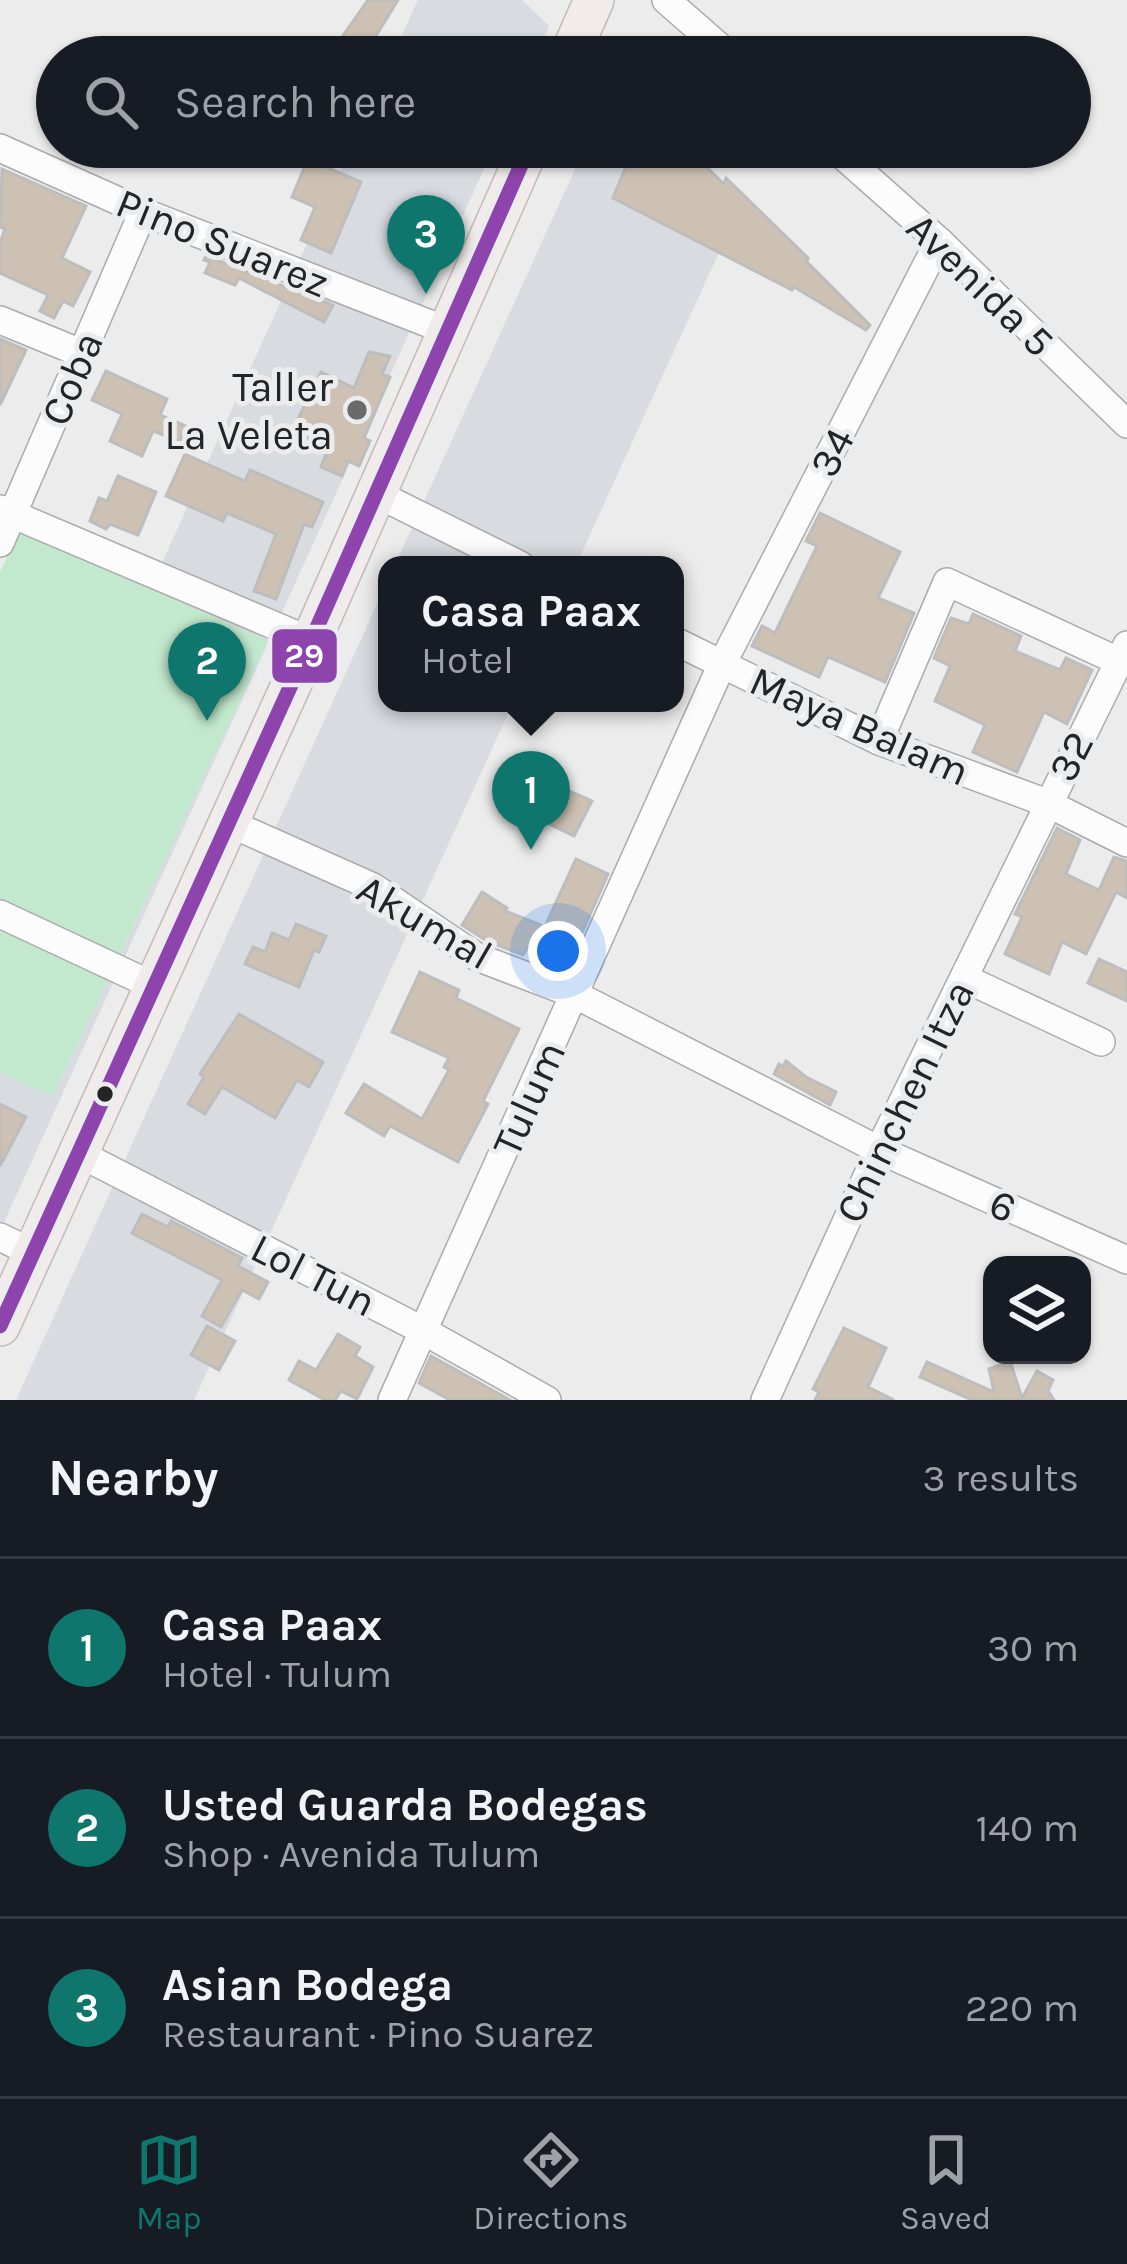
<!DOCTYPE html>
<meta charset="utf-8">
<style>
body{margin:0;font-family:Karla,sans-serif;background:#242831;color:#f1f3f6}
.controls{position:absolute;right:36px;bottom:36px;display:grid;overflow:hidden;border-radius:24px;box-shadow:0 3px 9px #0004}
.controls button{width:108px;height:108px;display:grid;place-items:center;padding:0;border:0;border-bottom:3px solid #363941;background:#171b24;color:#f1f3f6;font:60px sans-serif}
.you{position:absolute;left:558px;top:951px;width:42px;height:42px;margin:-30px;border:9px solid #fff;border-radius:50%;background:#1a73e8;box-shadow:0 0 0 18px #1a73e833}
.badge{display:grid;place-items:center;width:78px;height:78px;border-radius:50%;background:#0f766e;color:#fff;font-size:39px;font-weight:700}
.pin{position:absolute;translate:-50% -99px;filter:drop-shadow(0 3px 6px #0008)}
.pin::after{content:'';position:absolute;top:63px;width:42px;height:36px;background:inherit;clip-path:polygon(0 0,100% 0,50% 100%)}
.popup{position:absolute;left:378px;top:556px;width:306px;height:156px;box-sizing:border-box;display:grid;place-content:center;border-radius:24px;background:#171b24;filter:drop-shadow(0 3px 9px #0005);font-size:39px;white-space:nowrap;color:#9ea1a6}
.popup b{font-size:45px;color:#f1f3f6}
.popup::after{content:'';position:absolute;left:50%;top:100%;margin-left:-24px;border:24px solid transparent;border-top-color:#171b24}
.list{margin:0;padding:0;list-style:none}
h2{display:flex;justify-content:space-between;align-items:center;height:156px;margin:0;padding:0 48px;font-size:51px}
h2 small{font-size:39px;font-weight:400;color:#9ea1a6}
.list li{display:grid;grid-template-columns:78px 1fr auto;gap:36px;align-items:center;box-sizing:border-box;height:180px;padding:0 48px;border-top:3px solid #363941}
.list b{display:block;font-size:45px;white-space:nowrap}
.list p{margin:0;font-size:39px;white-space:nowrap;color:#9ea1a6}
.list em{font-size:39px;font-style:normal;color:#9ea1a6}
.icon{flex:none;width:66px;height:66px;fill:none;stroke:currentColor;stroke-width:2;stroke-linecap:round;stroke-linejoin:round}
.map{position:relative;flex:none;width:1127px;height:1400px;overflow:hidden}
.search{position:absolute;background:#171b24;box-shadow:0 3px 9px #0004;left:36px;right:36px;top:36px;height:132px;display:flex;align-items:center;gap:30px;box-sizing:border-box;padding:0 42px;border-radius:66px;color:#9ea1a6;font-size:45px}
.sheet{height:696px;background:#171b24}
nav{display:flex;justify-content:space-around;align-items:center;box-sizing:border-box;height:168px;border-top:3px solid #363941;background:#171b24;font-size:33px;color:#9ea1a6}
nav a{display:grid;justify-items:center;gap:6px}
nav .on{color:#0f766e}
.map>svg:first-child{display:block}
.built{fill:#d8dce0}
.green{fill:#c2e9ce}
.building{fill:#cdc1b3;stroke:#bdbdbd;stroke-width:3}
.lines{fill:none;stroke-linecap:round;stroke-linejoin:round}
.minor-casing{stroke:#ababac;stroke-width:30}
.highway-casing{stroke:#c1bcb8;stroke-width:42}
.minor{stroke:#fcfcfc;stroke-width:27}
.highway{stroke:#f1ece9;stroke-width:39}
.bus-1-casing{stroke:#ebecee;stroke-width:24}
.bus-1{stroke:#8e44ad;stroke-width:15}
.poi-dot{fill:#6a6a6b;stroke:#ebecee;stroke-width:4.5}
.bus-dot{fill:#242425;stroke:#ebecee;stroke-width:4.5}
.labels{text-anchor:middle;stroke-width:10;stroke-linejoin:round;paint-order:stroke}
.street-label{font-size:42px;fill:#242425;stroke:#ebecee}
.poi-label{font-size:42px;fill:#242425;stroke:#ebecee;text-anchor:end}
.line-badge{stroke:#ebecee;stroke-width:4.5}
.badge-label{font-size:33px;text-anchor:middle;font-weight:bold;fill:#fff}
</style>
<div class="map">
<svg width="1127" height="1400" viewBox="0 0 1127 1400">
<rect width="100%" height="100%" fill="#ececed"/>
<g class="built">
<polygon points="418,0 522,0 549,26 535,57 392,57"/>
<polygon points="351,147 494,147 0,1231 0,919"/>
<polygon points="585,147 672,147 738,211 576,565 395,565"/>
<polygon points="387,582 387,703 513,703 194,1400 16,1400"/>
</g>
<polygon class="green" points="21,531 268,641 53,1096 0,1073 0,571"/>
<g class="building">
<polygon points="368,0 398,0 366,52 358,50 355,55 338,43"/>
<polygon points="634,147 686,147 724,184 726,178 808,258 807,262 870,325 866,330 794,287 792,290 613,198"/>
<polygon points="308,159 361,182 331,253 301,240 315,207 292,197"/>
<polygon points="2,169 86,206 62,258 90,272 73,306 63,301 54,318 40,311 48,295 0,273 0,243 5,229 0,227"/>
<polygon points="206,256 333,305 324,322 239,278 235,285 205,273 210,262 204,260"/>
<polygon points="0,339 26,350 0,405"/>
<polygon points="369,352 390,356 382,374 390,377 364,438 370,441 359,466 348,461 342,476 321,467 328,449 292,431 321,372 354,388"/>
<polygon points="106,371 167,399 160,415 186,426 180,441 153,431 142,456 110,441 122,414 92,400"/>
<polygon points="185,454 245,481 250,470 323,502 312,527 304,524 276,599 254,591 276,534 227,513 223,521 166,496"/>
<polygon points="118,476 156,492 138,535 110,524 106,529 90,521 99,498 107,501"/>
<polygon points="820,513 900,552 878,598 914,613 885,682 828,657 819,677 752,646 762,626 775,633 817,546 806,541"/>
<polygon points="973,614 1021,636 1015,651 1060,670 1066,658 1092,670 1067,724 1044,712 1017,772 973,752 985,725 935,701 950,666 934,658 951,618 969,624"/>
<polygon points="549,782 592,801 574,836 531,815"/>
<polygon points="1057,828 1080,840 1066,874 1099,890 1114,857 1127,861 1127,898 1116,892 1086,954 1062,942 1049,974 1005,954 1022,917 1015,914"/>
<polygon points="576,859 608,874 573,953 540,937"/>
<polygon points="482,892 507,908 505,911 541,925 523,955 487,941 462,925"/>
<polygon points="296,924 326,936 319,952 314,950 299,987 245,964 253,947 265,952 272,933 289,940"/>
<polygon points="1099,959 1127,972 1127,1001 1088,983"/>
<polygon points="420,972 459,990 456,998 519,1029 483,1101 488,1104 458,1162 390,1126 384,1136 346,1113 364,1084 422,1119 449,1070 444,1067 449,1058 392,1032"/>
<polygon points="239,1014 323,1062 309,1087 297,1080 275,1118 222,1087 205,1114 188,1104 204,1077 200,1074"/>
<polygon points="786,1061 806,1077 836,1092 830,1105 774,1074 779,1064 783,1066"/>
<polygon points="0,1104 26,1117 0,1166"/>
<polygon points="142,1214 168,1227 171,1221 242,1258 238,1266 268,1282 259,1299 242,1290 221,1327 202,1316 222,1280 132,1233"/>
<polygon points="207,1326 235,1341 219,1370 191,1355"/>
<polygon points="844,1328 886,1348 868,1387 894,1400 815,1400 819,1392 813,1389"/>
<polygon points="338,1334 360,1347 355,1356 373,1367 357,1399 341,1391 335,1400 325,1400 289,1380 299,1361 316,1370"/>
<polygon points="431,1356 510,1400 450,1400 419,1383"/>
<polygon points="1010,1361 1022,1398 1037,1371 1053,1380 1048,1391 1054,1400 972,1400 920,1377 927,1362 994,1392 989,1369"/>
</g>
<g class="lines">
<defs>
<g id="minor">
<polyline points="666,0 731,57"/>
<polyline points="833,147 939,241 1127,424"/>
<polyline points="0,148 143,212 448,331"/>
<polyline points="0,320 81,353"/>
<polyline points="375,493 520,565"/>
<polyline points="0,509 311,641"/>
<polyline points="0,543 143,212"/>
<polyline points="675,641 879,741 1047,803 1127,843"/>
<polyline points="879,741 947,582 1118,661"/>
<polyline points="227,822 373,887 477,957 574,994 879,1150 1127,1260"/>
<polyline points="0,914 152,985"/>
<polyline points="964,978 1101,1042"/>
<polyline points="78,1153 422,1330 547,1400"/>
<polyline points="0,1237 33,1253"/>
<polyline points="392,1400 722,664 939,241"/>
<polyline points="765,1400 879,1150 1127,645"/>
</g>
<g id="highway">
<polyline points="569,57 594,0"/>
<polyline points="0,1326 311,641 529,147"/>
</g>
</defs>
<use href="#minor" class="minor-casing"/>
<use href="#highway" class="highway-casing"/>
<use href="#minor" class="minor"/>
<use href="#highway" class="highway"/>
<defs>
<polyline id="bus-1" points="0,1326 311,641 529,147"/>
</defs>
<use href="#bus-1" class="bus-1-casing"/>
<use href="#bus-1" class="bus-1"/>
</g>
<circle class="poi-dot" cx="357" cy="410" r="12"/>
<circle class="bus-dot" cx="105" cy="1094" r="10"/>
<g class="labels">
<g class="street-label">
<text transform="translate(223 242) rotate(22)" y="15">Pino Suarez</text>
<text transform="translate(981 284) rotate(44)" y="15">Avenida 5</text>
<text transform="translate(71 378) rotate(-67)" y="15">Coba</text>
<text transform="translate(831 452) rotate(-63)" y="15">34</text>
<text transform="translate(860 725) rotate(24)" y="15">Maya Balam</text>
<text transform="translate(1070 756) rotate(-63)" y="15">32</text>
<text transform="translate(425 921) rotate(30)" y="15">Akumal</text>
<text transform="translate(528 1098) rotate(-66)" y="15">Tulum</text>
<text transform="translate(904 1101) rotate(-64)" y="15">Chinchen Itza</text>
<text transform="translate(1003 1205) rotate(24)" y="15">6</text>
<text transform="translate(314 1274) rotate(27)" y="15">Lol Tun</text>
</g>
<g class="poi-label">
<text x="333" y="401">Taller<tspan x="333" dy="48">La Veleta</tspan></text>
</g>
</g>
<rect class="line-badge" x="270" y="627" width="69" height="58" rx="12" fill="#8e44ad"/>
<g class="badge-label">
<text x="304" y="667">29</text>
</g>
</svg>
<div class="controls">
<button><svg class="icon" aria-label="layers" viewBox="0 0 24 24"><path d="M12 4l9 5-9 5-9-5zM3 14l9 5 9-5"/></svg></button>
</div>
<div class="you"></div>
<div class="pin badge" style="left:531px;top:850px">1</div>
<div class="popup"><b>Casa Paax</b>Hotel</div>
<div class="pin badge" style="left:207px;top:721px">2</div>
<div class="pin badge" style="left:426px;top:294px">3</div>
<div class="search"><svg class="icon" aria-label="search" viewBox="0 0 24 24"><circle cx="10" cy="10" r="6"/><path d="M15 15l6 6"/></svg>Search here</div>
</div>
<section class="sheet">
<h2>Nearby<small>3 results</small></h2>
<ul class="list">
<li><span class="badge">1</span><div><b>Casa Paax</b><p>Hotel · Tulum</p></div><em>30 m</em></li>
<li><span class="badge">2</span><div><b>Usted Guarda Bodegas</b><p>Shop · Avenida Tulum</p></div><em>140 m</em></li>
<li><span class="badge">3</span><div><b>Asian Bodega</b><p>Restaurant · Pino Suarez</p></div><em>220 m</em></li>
</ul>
</section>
<nav>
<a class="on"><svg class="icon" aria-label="map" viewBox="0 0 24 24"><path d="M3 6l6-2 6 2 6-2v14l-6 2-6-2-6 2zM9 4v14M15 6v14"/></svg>Map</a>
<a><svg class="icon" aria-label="directions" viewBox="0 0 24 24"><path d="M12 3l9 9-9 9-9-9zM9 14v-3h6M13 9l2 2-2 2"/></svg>Directions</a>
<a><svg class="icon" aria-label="saved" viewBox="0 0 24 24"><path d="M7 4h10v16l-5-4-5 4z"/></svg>Saved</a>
</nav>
